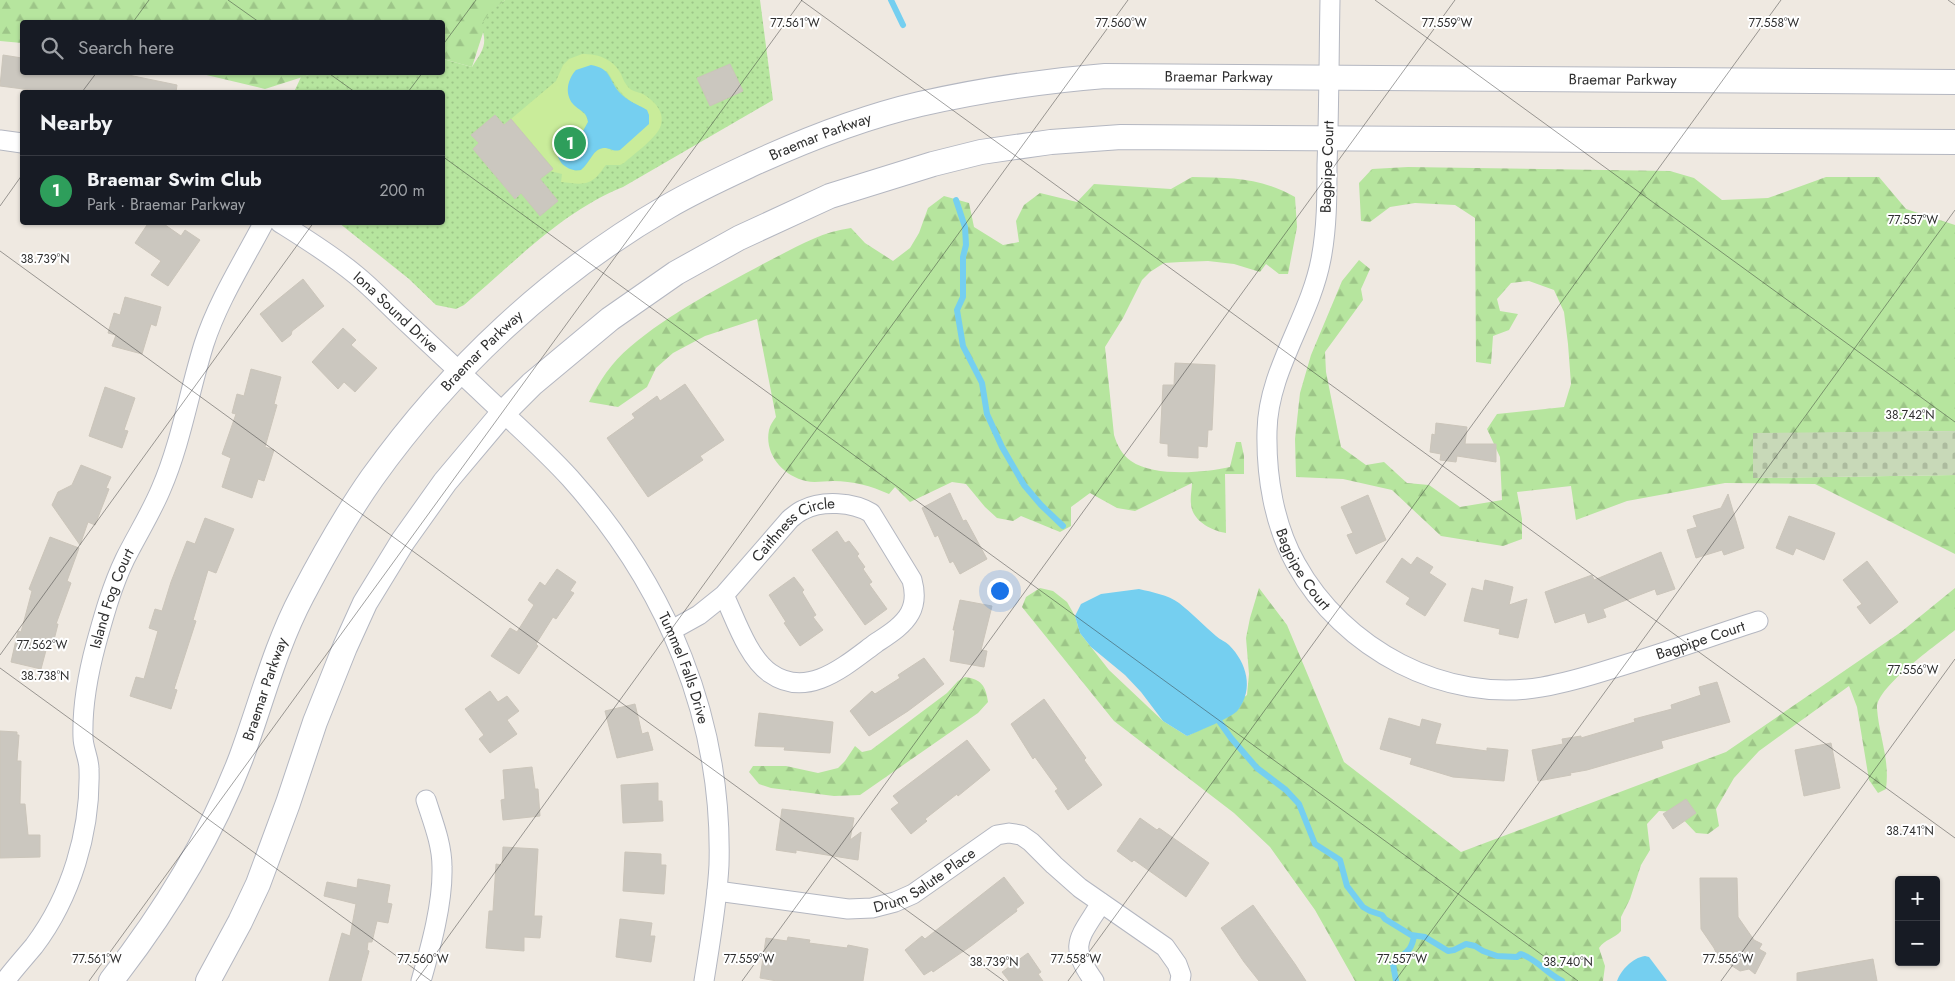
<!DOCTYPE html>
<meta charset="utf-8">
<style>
body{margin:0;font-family:Jost,sans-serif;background:#20242c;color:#f1f3f6}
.controls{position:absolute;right:15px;bottom:15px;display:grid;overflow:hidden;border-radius:5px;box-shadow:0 1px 4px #0004}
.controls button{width:45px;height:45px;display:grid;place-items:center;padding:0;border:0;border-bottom:1px solid #363941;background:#171b24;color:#f1f3f6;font:25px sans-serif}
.you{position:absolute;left:999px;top:590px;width:18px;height:18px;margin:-12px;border:4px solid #fff;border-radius:50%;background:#1a73e8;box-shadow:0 0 0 8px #1a73e833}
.badge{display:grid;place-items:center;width:32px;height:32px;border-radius:50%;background:#db2777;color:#fff;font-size:16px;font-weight:700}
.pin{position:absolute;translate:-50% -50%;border:2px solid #fff;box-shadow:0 1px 5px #0006}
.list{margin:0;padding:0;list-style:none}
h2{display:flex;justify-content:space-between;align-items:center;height:65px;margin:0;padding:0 20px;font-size:21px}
h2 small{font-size:16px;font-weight:400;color:#9ea1a6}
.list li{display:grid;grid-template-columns:32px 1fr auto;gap:15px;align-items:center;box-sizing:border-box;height:70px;padding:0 20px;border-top:1px solid #363941}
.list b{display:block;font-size:19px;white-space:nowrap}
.list p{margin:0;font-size:16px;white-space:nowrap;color:#9ea1a6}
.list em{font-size:16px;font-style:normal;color:#9ea1a6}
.icon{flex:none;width:28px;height:28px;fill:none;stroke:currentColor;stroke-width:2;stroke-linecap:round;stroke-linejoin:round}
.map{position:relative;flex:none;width:1955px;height:981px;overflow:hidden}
.search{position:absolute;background:#171b24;box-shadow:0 1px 4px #0004;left:20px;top:20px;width:425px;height:55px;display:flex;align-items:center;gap:12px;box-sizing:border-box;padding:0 18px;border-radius:5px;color:#9ea1a6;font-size:19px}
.panel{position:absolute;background:#171b24;box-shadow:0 1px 4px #0004;left:20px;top:90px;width:425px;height:135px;border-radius:5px}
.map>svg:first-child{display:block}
.forest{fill:url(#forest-firs)}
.cemetery{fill:url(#cemetery-stones)}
.park{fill:url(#park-dots)}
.pitch{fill:#c9ec9a;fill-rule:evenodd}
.water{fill:#75cff0}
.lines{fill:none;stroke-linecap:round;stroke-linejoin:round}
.stream{stroke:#75cff0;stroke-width:6}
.building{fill:#cbc7bf;stroke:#cbc5ba}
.minor-casing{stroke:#b4b7c1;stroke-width:21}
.tertiary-casing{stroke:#b4b7c1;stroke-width:26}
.minor{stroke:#fff;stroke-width:19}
.tertiary{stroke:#fff;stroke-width:24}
.ticks{fill:none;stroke:#2e2e2e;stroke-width:1;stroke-opacity:0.45}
.labels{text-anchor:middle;stroke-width:4;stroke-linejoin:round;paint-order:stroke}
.street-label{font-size:15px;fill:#2e2e2e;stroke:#fff}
.ticks-label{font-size:12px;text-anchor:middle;fill:#2e2e2e;stroke:#fff;stroke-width:4;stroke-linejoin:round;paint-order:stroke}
</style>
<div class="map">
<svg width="1955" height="981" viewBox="0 0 1955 981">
<defs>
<pattern id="forest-firs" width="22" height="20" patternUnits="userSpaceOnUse" patternTransform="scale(1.25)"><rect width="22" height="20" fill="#b6e59e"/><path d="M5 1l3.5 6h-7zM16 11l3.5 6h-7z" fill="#9dc588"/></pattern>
<pattern id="cemetery-stones" width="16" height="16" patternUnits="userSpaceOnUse" patternTransform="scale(1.25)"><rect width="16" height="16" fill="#c8d9b8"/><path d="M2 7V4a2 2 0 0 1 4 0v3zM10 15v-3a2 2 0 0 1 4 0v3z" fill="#acbb9e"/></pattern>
<pattern id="park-dots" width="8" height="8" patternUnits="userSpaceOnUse" patternTransform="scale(1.25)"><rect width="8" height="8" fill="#b6e59e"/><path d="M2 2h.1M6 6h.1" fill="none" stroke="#9dc588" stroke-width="1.8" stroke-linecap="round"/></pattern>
</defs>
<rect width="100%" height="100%" fill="#efe9e1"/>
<g class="forest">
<polygon points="0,0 505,0 489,14 472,67 443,59 442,22 22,22 22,43 0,41"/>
<polygon points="198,73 315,73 265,89"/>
<polygon points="1408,167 1670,171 1694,178 1722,200 1768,198 1826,177 1879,177 1906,209 1955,225 1955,431 1753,434 1754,478 1955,475 1955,554 1815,484 1725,483 1627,501 1576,520 1571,486 1517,492 1522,519 1522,539 1503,546 1441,536 1392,490 1343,479 1296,477 1295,439 1300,393 1311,355 1342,281 1359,260 1370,269 1361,289 1363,300 1325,352 1326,372 1341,447 1366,465 1384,462 1407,483 1429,485 1460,507 1502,500 1500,457 1487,429 1497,414 1564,407 1571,384 1568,344 1564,312 1554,290 1529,281 1511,283 1497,299 1500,311 1518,314 1509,330 1493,336 1491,364 1476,362 1475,218 1455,205 1415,203 1390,207 1370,222 1361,221 1359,183 1372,169"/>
<path d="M1192,177C1232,178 1259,177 1295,197L1297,227L1288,274H1279L1266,264L1260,272L1234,264L1208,261L1181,262L1164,263L1150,272L1142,280L1123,318L1105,347L1114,435C1117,445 1122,455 1131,461C1154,477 1203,473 1230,467L1236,442H1241L1244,456V474H1225L1226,533C1212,531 1192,521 1191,504C1190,497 1192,489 1192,483L1135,511L1117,508L1090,493L1071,507V526L1060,532L1021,516L1013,521L997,518L985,507L966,484L952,482L910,502L895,487L889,494C871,486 853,481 833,481C824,481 814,483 806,481C783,476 764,454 769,430C770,425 773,421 776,417L757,319L705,336L673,353L656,368L647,387L618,407L589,402C600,380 611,363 630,347C670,313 717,289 763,264C791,250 819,232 851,228L865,243L893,261L910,248L919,233L928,208L944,196L969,203L974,227L1003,245L1019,242L1016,221L1024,205L1040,193L1077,202L1094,184L1171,189Z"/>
<path d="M1040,588L1053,591L1067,602L1075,616L1080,633L1109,670L1163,721L1187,736L1204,728L1247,695L1249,674L1246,638L1250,618L1259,588L1287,625L1344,762L1461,852L1726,752L1901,632L1955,588V630C1938,644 1876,687 1877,708C1879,737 1890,758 1886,789L1878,793L1869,780L1857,707L1849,686L1759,751L1734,778L1716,809L1719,826L1708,834L1696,833L1676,812L1659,811L1647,824L1650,850L1641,865L1630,899L1621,917V931C1614,939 1605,939 1599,948L1605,966L1603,981H1355L1315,910L1270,847L1234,813L1114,721L1022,607L1026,597Z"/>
<path d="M965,677C981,679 986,686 988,702L978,713L860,795L834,796L771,788L759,784L749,772L753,766H786L818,773L838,768L845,761L855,746L862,752L871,750L947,693L958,681Z"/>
</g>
<polygon class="cemetery" points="1955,431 1955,475 1753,478 1753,433"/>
<path class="park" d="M505,0H760L773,100L623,187C561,212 514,263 464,305L456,309L436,305L409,279L339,223L442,222V92H294L301,77L316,73L442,72L443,59L472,67C483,50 488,45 481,25L489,13Z"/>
<path class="pitch" d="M582,54C599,54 613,59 621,74C623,79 625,84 629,88C632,91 638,92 643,94C653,100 665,111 661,125C658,137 634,154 624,163L620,165H606C603,168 602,171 599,174C588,188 575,183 561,182L562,174L550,171L553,168L511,119L556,81L563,65L569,59ZM576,70L607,71C617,87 624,101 642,107L612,151L608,148C590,146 592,168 576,171L562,164L558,154L571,135L583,131L588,122C587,113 582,113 576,106C566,95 566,82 576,70Z"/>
<g class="water">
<path d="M591,65C612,69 608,79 619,92C627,101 637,104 647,110L649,115V124L620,150C613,152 611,148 604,148C593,148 590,163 581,170C565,173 549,155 562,140C567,133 576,135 583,131L588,122C587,111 579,111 573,104C564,93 568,79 576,70Z"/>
<path d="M1139,589C1152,592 1168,595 1179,603C1192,613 1204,626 1216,636C1220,640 1225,641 1229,645C1247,663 1254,689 1238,710C1233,717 1197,732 1187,736L1163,721L1141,692L1125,675L1091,647L1080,633L1075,616L1081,604L1101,594Z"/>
<path d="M1645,956L1649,957L1667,981H1617C1621,970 1632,958 1645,956Z"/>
</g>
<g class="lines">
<g class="stream">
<polyline points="891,0 903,25"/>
<polyline points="956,200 965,227 966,245 963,257 963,297 957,310 963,346 982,383 987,414 1002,447 1024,485 1041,505 1063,526"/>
<path d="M1219,721L1231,738L1257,768L1286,790L1299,804L1315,844L1340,860L1347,886L1363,907L1370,911L1382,915L1385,919L1411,935L1425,937L1448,951L1454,950L1466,944L1475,946L1483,951L1497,956L1517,957L1521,954C1538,960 1546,973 1562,981"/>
<path d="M1396,981L1393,964C1402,952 1411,955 1414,936"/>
</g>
</g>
<g class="building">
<polygon points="3,55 22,58 22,72 114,72 177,85 176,92 31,92 31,90 0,86"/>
<polygon points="730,64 743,91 710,106 697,78"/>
<polygon points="495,115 504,125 511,119 553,169 540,179 558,201 540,216 521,193 515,199 473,149 479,143 471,135"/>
<polygon points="149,222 161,222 181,236 185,230 200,240 168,286 151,275 161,261 135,243"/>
<polygon points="303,279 324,306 292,331 291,335 282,342 260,314"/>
<polygon points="125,297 161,307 156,326 151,324 142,354 112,346 116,335 108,333 114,313 120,315"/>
<polygon points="343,328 356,340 351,345 377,368 355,392 344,382 338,389 312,362"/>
<polygon points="1175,363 1215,365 1212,430 1208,430 1207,447 1198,446 1198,458 1168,456 1168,444 1160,443 1163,385 1174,385"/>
<polygon points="251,369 281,377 274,404 277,405 265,447 274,450 264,481 258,479 252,498 222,487 231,458 222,454 236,414 232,413 237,394 244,396"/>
<polygon points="685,384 724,440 700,456 703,460 648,497 607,438 635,418 632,414 657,396 660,401"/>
<polygon points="105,387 135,398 124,430 128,431 122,448 89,436"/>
<polygon points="1436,423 1467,427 1465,444 1496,444 1496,462 1457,456 1456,462 1440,460 1441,454 1430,452 1432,434 1435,435"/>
<polygon points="81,465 111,477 106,488 109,489 95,525 88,522 80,545 52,505 58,492 72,485"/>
<polygon points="950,493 963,521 966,520 987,559 960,574 953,561 950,563 938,535 935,537 922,508"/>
<polygon points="1728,494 1744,548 1724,555 1722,550 1696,558 1687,530 1697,527 1693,516 1721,508"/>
<polygon points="1368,495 1386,540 1356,554 1347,535 1353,533 1341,507"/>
<polygon points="1789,516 1835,533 1824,560 1796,548 1793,555 1776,548"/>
<polygon points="205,518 234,529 216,573 208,570 193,620 196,621 174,689 177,690 171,709 130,696 136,677 144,679 158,631 149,628 155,609 162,611 171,582 187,541 195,544"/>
<polygon points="837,531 845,543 849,541 859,554 857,556 865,567 863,569 872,582 869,584 887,609 865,625 812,550"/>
<polygon points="50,537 79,548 67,581 71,583 56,624 58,624 54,640 49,639 41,669 11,662 18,631 21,632 32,591 29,589"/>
<polygon points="1661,552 1675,589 1657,595 1655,589 1603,609 1606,617 1588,623 1585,613 1555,623 1545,592 1592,575 1594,580"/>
<polygon points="1417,557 1433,567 1429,573 1446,584 1425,616 1406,604 1410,598 1386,582 1402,558 1411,565"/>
<polygon points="1867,561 1898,602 1870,624 1857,607 1862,604 1843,580"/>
<polygon points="557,569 576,582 570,591 574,593 556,619 553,617 536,644 538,646 519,674 491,656 510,628 517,632 534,605 528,600 540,582 545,586"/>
<polygon points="794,577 804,590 802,592 816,615 813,617 823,630 800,646 784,623 786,622 769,595"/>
<polygon points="1485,580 1513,587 1509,605 1527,599 1518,638 1499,634 1500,629 1464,621 1472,588 1483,591"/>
<polygon points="960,600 992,606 981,650 987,651 984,667 950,661 955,630 953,630"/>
<polygon points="924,658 944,684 908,711 869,736 850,711 872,691 875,694 900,678 898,675"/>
<polygon points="1717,682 1730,722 1661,741 1663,748 1587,770 1570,773 1571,775 1538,781 1532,750 1563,744 1562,739 1581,736 1581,738 1635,722 1634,719 1672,709 1671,705 1701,695 1699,687"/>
<polygon points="490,691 498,702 507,696 519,711 507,720 517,734 490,753 479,739 484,735 465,709"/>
<polygon points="1044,699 1086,758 1084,760 1102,785 1068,810 1055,791 1058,789 1035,757 1033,759 1011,724"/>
<polygon points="635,704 642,734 648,732 653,750 617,758 605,711"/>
<polygon points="759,713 833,722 830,753 784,750 785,747 755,746"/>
<polygon points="1389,718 1420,727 1422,719 1441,724 1435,744 1487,751 1487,748 1508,750 1504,781 1453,777 1410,764 1412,758 1380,749"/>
<polygon points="0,731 17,732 17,735 19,735 17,761 21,761 20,804 25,804 28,835 40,835 40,857 0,858"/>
<polygon points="967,740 990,770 958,796 957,794 925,819 927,821 911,834 891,809 899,803 893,796"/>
<polygon points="1831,743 1840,788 1804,796 1795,750"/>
<polygon points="532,767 535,789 538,789 540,816 503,820 501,800 505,799 503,770"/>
<polygon points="658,783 658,801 662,801 663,821 623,823 621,785"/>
<polygon points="1686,799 1696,813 1673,829 1663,814"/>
<polygon points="782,809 854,818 850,840 861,832 858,860 796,850 796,853 776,850"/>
<polygon points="1140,818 1157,830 1159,828 1209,863 1186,897 1134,860 1132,862 1117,851"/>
<polygon points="503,847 538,849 534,916 542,916 540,938 524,937 524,951 486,948 489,911 493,911 496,864 502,865"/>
<polygon points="625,852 661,854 661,865 666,865 664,894 623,891"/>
<polygon points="1004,877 1024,903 1016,909 1017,911 971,946 933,972 932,970 924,975 905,950 922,936 925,939"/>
<polygon points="1700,878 1737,878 1738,917 1754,940 1762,944 1759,949 1766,953 1755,974 1749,969 1740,971 1726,962 1721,964 1714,948 1701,929"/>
<polygon points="358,879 390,885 387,903 392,904 388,923 377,921 372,942 368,942 367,950 369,951 361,981 329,981 342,933 350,936 356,904 324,896 327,882 357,888"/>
<polygon points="1253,905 1295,964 1306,981 1259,981 1244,962 1221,928"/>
<polygon points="620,919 652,923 650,936 655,936 651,962 616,957"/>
<polygon points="788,937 810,940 809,943 847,948 848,945 868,949 863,981 777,981 760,978 766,938 787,941"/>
<polygon points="1028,953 1041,972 1038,974 1043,981 1009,981 1002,972"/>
<polygon points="1873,959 1877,981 1797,981 1797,973"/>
</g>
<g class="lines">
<defs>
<g id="minor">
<path id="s1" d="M1330,0C1329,55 1329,110 1327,165C1327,196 1327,228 1321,259C1310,318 1268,370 1267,431C1266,476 1274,525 1296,564C1343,649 1445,704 1542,687C1565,683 1589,676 1611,669C1661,654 1709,637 1758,621"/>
<polyline points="0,140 22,143"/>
<path id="s2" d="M279,222C306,239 332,255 356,275C372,288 386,303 401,317C427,341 453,366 479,390C509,419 542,447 570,478C667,586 723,719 719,865C717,904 710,943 704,981"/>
<path id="s3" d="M672,630L699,615L724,595L790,519C794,516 798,512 803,510C822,500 853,502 871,513L912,580C915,591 916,602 910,613C903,626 888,635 876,643C846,665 808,700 770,673C748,658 735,618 724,595"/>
<path id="s4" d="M717,891L848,909L872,908L895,902L913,894L997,835L1009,833L1021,835L1031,842L1054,865L1080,888L1165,947L1177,964L1181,975L1180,981"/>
<path id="s5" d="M5,981C14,969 24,958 34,946C71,897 91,831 89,769C89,758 83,748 83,737C82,706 88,674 96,644C104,615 112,586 125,559C137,535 151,513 161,489C181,443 189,392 204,344C218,301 243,262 264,222"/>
<path d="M421,981C431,946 443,903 442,867C442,844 433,822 426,800"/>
<path d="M1094,981C1067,944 1080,938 1101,903"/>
</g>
<g id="tertiary">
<path id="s6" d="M111,981C164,913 210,839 241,758C261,704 275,647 302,596C323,556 346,515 372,478C450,369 551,274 667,207C696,190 727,176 757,162C810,138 864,117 920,104C981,90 1043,81 1105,76L1955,82"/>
<polyline points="208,981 240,922 258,884 288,803 315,722 345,647 365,603 403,541 445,482 503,413 532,384 610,319 676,273 739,238 830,196 933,164 981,152 1051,142 1121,137 1955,142"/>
</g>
</defs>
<use href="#minor" class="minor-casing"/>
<use href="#tertiary" class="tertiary-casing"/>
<use href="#minor" class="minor"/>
<use href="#tertiary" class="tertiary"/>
</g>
<path class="ticks" d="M228,0L259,22M801,0L1955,838M1375,0L1955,422M1948,0L1955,5M133,22L149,0M442,46L476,0M327,72L355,92M82,92L97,72M408,92L423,72M442,156L1578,981M0,206L22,175M0,251L1004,981M0,655L314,222M0,668L431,981M89,981L802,0M416,981L1128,0M742,981L1455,0M1068,981L1781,0M1395,981L1955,210M1721,981L1955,659"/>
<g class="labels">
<g class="street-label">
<text dy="5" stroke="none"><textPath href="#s6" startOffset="1548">Braemar Parkway</textPath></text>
<text dy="5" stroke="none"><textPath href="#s6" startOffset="1952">Braemar Parkway</textPath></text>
<text dy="5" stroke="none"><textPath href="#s6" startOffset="1142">Braemar Parkway</textPath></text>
<text transform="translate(1327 167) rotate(-88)" y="5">Bagpipe Court</text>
<text dy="5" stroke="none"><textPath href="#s2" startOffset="148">Iona Sound Drive</textPath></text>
<text dy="5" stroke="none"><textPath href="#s6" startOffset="738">Braemar Parkway</textPath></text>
<text dy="5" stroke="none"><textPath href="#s3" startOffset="161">Caithness Circle</textPath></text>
<text dy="5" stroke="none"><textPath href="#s1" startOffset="586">Bagpipe Court</textPath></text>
<text dy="5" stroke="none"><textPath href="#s5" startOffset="409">Island Fog Court</textPath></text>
<text dy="5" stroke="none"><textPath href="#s1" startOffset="1036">Bagpipe Court</textPath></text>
<text dy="5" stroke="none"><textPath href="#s2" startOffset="612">Tummel Falls Drive</textPath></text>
<text dy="5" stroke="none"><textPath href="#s6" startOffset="332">Braemar Parkway</textPath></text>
<text dy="5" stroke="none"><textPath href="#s4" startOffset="216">Drum Salute Place</textPath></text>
</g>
</g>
<g class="ticks-label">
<text x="795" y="27">77.561°W</text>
<text x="1121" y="27">77.560°W</text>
<text x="1447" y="27">77.559°W</text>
<text x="1774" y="27">77.558°W</text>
<text x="1913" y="224">77.557°W</text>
<text x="45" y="263">38.739°N</text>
<text x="1910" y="419">38.742°N</text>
<text x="42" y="649">77.562°W</text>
<text x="1913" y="674">77.556°W</text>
<text x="45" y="680">38.738°N</text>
<text x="1910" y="835">38.741°N</text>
<text x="97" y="963">77.561°W</text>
<text x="423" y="963">77.560°W</text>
<text x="749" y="963">77.559°W</text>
<text x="1076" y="963">77.558°W</text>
<text x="1402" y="963">77.557°W</text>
<text x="1728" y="963">77.556°W</text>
<text x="994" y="966">38.739°N</text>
<text x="1568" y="966">38.740°N</text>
</g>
</svg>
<div class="controls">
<button>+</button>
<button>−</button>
</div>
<div class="you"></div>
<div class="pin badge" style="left:570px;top:143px;background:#2e9e5b">1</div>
<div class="search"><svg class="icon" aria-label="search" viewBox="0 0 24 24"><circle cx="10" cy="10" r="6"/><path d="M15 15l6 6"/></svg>Search here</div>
<section class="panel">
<h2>Nearby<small></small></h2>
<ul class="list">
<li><span class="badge" style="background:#2e9e5b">1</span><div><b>Braemar Swim Club</b><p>Park · Braemar Parkway</p></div><em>200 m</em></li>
</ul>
</section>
</div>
